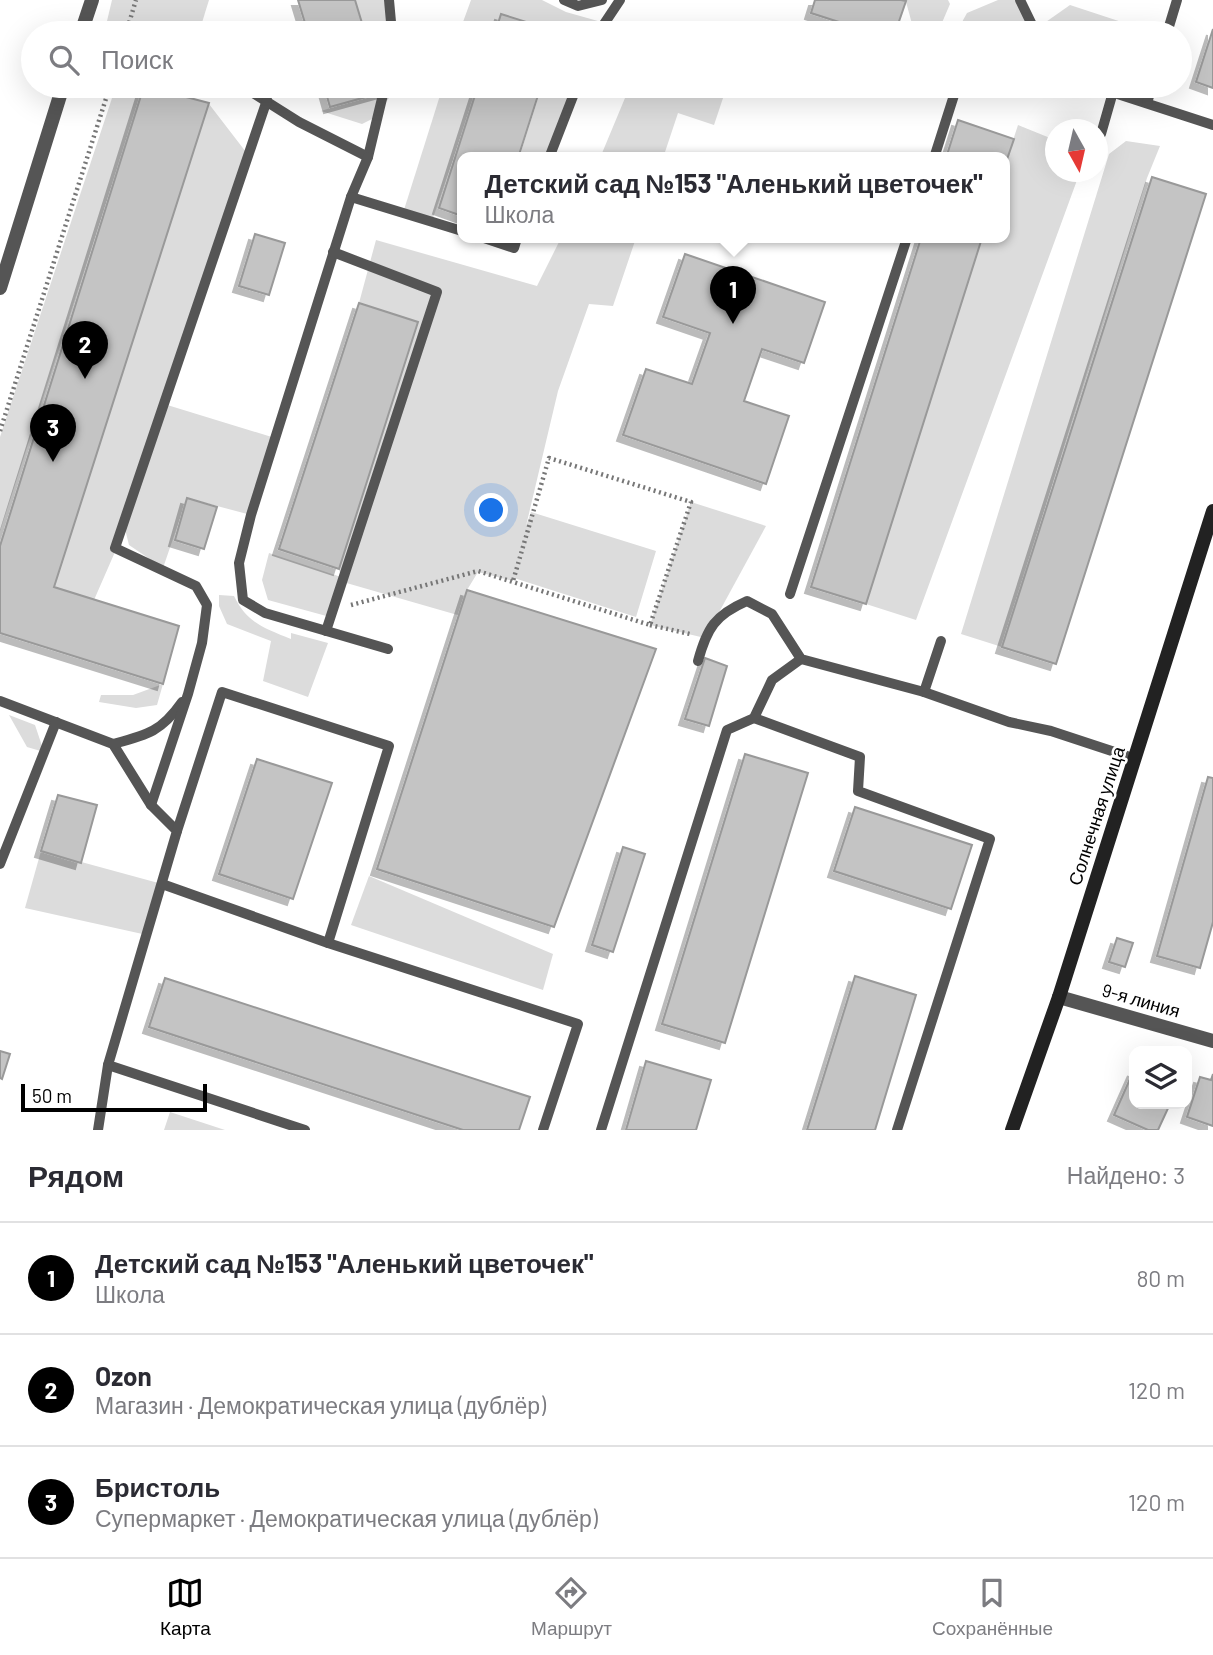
<!DOCTYPE html>
<html lang="ru">
<meta charset="utf-8">
<style>
body{margin:0;font-family:Barlow,sans-serif;background:#f2f2f3;color:#2b2b33}
.controls{position:absolute;right:21px;bottom:21px;display:grid;overflow:hidden;border-radius:14px;box-shadow:0 7px 28px #0002}
.controls button{width:63px;height:63px;display:grid;place-items:center;padding:0;border:0;border-bottom:2px solid #e1e1e2;background:#fff;color:#2b2b33;font:35px sans-serif}
.compass{position:absolute;left:1045px;top:119px;width:63px;height:63px;border-radius:50%;background:#fff;box-shadow:0 7px 28px #0002;rotate:172deg}
.scale{position:absolute;left:21px;bottom:18px;width:186px;box-sizing:border-box;padding-left:7px;border:4px solid #000;border-top:0;font-size:19px;line-height:24px;white-space:nowrap;color:#000;-webkit-text-stroke:5px #fff;paint-order:stroke}
.you{position:absolute;left:492px;top:511px;width:24px;height:24px;margin:-18px;border:5px solid #fff;border-radius:50%;background:#1a73e8;box-shadow:0 0 0 10px #1a73e833}
.badge{display:grid;place-items:center;width:46px;height:46px;border-radius:50%;background:#000;color:#fff;font-size:23px;font-weight:700}
.pin{position:absolute;translate:-50% -58px;filter:drop-shadow(0 2px 4px #0008)}
.pin::after{content:'';position:absolute;top:37px;width:24px;height:21px;background:inherit;clip-path:polygon(0 0,100% 0,50% 100%)}
.popup{position:absolute;left:457px;top:152px;width:553px;height:91px;box-sizing:border-box;display:grid;place-content:center;border-radius:14px;background:#fff;filter:drop-shadow(0 2px 5px #0005);font-size:23px;white-space:nowrap;color:#7c7c81}
.popup b{font-size:26px;color:#2b2b33}
.popup::after{content:'';position:absolute;left:50%;top:100%;margin-left:-14px;border:14px solid transparent;border-top-color:#fff}
.list{margin:0;padding:0;list-style:none}
h2{display:flex;justify-content:space-between;align-items:center;height:91px;margin:0;padding:0 28px;font-size:30px}
h2 small{font-size:23px;font-weight:400;color:#7c7c81}
.list li{display:grid;grid-template-columns:46px 1fr auto;gap:21px;align-items:center;box-sizing:border-box;height:112px;padding:0 28px;border-top:2px solid #e1e1e2}
.list b{display:block;font-size:26px;white-space:nowrap}
.list p{margin:0;font-size:23px;white-space:nowrap;color:#7c7c81}
.list em{font-size:23px;font-style:normal;color:#7c7c81}
.icon{flex:none;width:38px;height:38px;fill:none;stroke:currentColor;stroke-width:2;stroke-linecap:round;stroke-linejoin:round}
.map{position:relative;flex:none;width:1213px;height:1130px;overflow:hidden}
.search{position:absolute;background:#fff;box-shadow:0 7px 28px #0002;left:21px;right:21px;top:21px;height:77px;display:flex;align-items:center;gap:18px;box-sizing:border-box;padding:0 24px;border-radius:38px;color:#7c7c81;font-size:26px}
.sheet{height:427px;background:#fff}
nav{display:flex;justify-content:space-around;align-items:center;box-sizing:border-box;height:98px;border-top:2px solid #e1e1e2;background:#fff;font-size:19px;color:#7c7c81}
nav a{display:grid;justify-items:center;gap:4px}
nav .on{color:#000}
.map>svg:first-child{display:block}
.green{fill:#dcdcdc}
.building{fill:#c4c4c4;stroke:#999;stroke-width:2;filter:url(#shadow)}
.lines{fill:none;stroke-linecap:round;stroke-linejoin:round}
.path{stroke:#777;stroke-width:4.5;stroke-dasharray:2 3.5;stroke-linecap:butt}
.lane{stroke:#555;stroke-width:10}
.street{stroke:#555;stroke-width:14}
.secondary{stroke:#222;stroke-width:14}
.labels{text-anchor:middle;stroke-width:5;stroke-linejoin:round;paint-order:stroke}
.street-label{font-size:18px;fill:#000;stroke:#fff}
</style>
<div class="map">
<svg width="1213" height="1130" viewBox="0 0 1213 1130">
<defs>
<filter id="shadow"><feDropShadow dx="-6" dy="6" stdDeviation="0" flood-color="#0004"/></filter>
</defs>
<rect width="100%" height="100%" fill="#fff"/>
<g class="green">
<polygon points="112,0 209,0 200,29 107,21"/>
<polygon points="355,0 384,0 391,33 365,33"/>
<polygon points="471,0 542,0 566,12 605,23 600,33 559,33 561,27 558,32 501,14 495,33 459,33"/>
<polygon points="901,0 948,0 950,4 941,25 914,31 906,2"/>
<polygon points="998,0 1020,0 1036,33 956,33 967,13"/>
<polygon points="1070,5 1155,33 1049,33 1043,24"/>
<polygon points="116,86 144,86 0,531 0,437"/>
<polygon points="398,86 374,118 362,124 321,111"/>
<polygon points="443,86 478,86 432,221 403,213"/>
<polygon points="542,86 577,86 549,158 519,158"/>
<polygon points="630,86 727,86 714,125 678,113 663,158 600,158"/>
<polygon points="209,104 249,156 164,404 275,438 251,515 187,498 163,568 129,545 125,529 94,600 54,587"/>
<polygon points="1018,125 1055,140 1056,172 1080,172 916,620 866,604 982,238 1004,238 1004,168"/>
<polygon points="1126,141 1160,146 1147,178 1002,647 961,634 1109,154"/>
<polygon points="561,238 636,238 613,306 589,304 558,391 526,526 531,512 656,551 636,617 514,578 513,581 478,572 467,590 461,616 343,582 330,617 268,600 262,580 269,553 341,577 339,569 418,322 359,303 376,240 537,286"/>
<polygon points="691,502 766,526 705,638 650,625"/>
<path d="M219,595L234,596C247,623 264,628 291,639V633L328,643L308,697L263,681L271,641L227,624L219,606Z"/>
<polygon points="163,684 157,705 136,708 99,702 101,695 133,695"/>
<polygon points="9,715 35,725 44,752 27,747"/>
<polygon points="41,851 162,884 147,935 25,908"/>
<polygon points="369,876 553,954 543,990 351,925"/>
<polygon points="170,1112 225,1130 164,1130"/>
</g>
<g class="building">
<polygon points="298,0 355,0 365,33 308,33"/>
<polygon points="815,0 901,0 906,1 895,33 873,33 811,13"/>
<polygon points="501,14 558,32 558,33 495,33"/>
<polygon points="1213,29 1213,88 1196,82"/>
<polygon points="144,86 209,103 54,587 179,626 163,684 0,633 0,546"/>
<polygon points="324,86 382,86 384,92 330,107"/>
<polygon points="478,86 541,86 518,158 462,158 462,216 439,208"/>
<polygon points="958,120 1014,139 1004,168 1004,158 946,158"/>
<polygon points="1152,177 1206,194 1056,664 1002,647"/>
<polygon points="255,234 285,243 269,295 239,286"/>
<polygon points="921,238 982,238 866,604 811,587"/>
<polygon points="685,254 825,302 804,363 762,349 744,401 789,416 766,484 623,435 646,369 692,384 710,333 663,317"/>
<polygon points="359,303 418,322 339,569 279,549"/>
<polygon points="187,498 217,507 204,549 175,540"/>
<polygon points="467,590 656,649 554,927 377,869"/>
<polygon points="705,658 727,666 709,726 685,719"/>
<polygon points="745,754 808,773 725,1043 662,1024"/>
<polygon points="257,759 332,783 293,899 219,874"/>
<polygon points="1208,777 1213,778 1213,922 1200,968 1157,956"/>
<polygon points="58,795 97,805 81,863 41,851"/>
<polygon points="855,807 972,845 951,909 834,871"/>
<polygon points="623,847 645,854 613,952 592,945"/>
<polygon points="1117,938 1133,943 1125,967 1109,962"/>
<polygon points="855,976 916,995 875,1130 807,1130"/>
<polygon points="165,978 530,1097 519,1130 463,1130 149,1027"/>
<polygon points="0,1051 10,1054 2,1079 0,1078"/>
<polygon points="646,1061 711,1080 696,1130 626,1130"/>
<polygon points="1134,1070 1134,1104 1170,1104 1158,1130 1148,1130 1114,1115"/>
<polygon points="1213,1074 1213,1126 1187,1117 1200,1077 1211,1080"/>
</g>
<g class="lines">
<g class="path">
<polyline points="126,33 136,0"/>
<polyline points="0,431 110,86"/>
<polyline points="351,605 478,571 650,625 691,502 549,458 513,581"/>
<polyline points="650,625 690,634"/>
</g>
<g class="lane">
<polyline points="389,0 392,33"/>
<polyline points="564,0 578,6 602,0"/>
<polyline points="1020,0 1036,33"/>
<polyline points="83,27 102,33"/>
<polyline points="598,33 620,0"/>
<polyline points="1167,33 1177,0"/>
<polyline points="242,86 299,122 368,157 385,86"/>
<polyline points="1093,86 1213,125"/>
<polyline points="1147,103 1152,86"/>
<polyline points="1101,134 1113,92"/>
<polyline points="368,157 351,197 251,515 239,563 243,600 265,613 388,649"/>
<polyline points="549,158 577,86"/>
<polyline points="934,158 956,89 969,86"/>
<polyline points="351,197 462,231"/>
<polyline points="484,238 514,248 517,238"/>
<polyline points="790,594 907,238"/>
<polyline points="326,631 437,292 333,252"/>
<path d="M698,661C707,628 715,615 747,601L772,614L801,659L924,692L1009,722L1051,731L1136,759"/>
<polyline points="924,692 941,641"/>
<polyline points="0,701 113,744 151,805 177,831 108,1065 305,1130"/>
<polyline points="754,718 860,757 858,791 990,839 897,1130"/>
<path d="M113,744C147,735 161,732 182,702"/>
<polyline points="151,805 188,694 202,643 207,605 196,586 115,548 267,100"/>
<polyline points="177,831 222,692 389,746 328,943"/>
<polyline points="0,864 56,722"/>
<polyline points="162,884 328,943 578,1024 543,1130"/>
<polyline points="98,1130 108,1065"/>
<polyline points="601,1130 727,730 754,718 772,680 801,659"/>
</g>
<g class="street">
<polyline points="81,33 92,0"/>
<polyline points="0,288 63,86"/>
<polyline points="1059,997 1213,1041"/>
</g>
<polyline class="secondary" points="1012,1130 1059,997 1213,511"/>
</g>
<g class="labels">
<g class="street-label">
<text transform="translate(1097 816) rotate(-72)" y="6">Солнечная улица</text>
<text transform="translate(1141 1001) rotate(16)" y="6">9-я линия</text>
</g>
</g>
</svg>
<div class="controls">
<button><svg class="icon" aria-label="layers" viewBox="0 0 24 24"><path d="M12 4l9 5-9 5-9-5zM3 14l9 5 9-5"/></svg></button>
</div>
<svg class="compass" viewBox="-18 -18 36 36"><path d="M0-13l5 13h-10z" fill="#e53935"/><path d="M0 13l5-13h-10z" fill="#7c7c81"/></svg>
<div class="scale">50 m</div>
<div class="you"></div>
<div class="pin badge" style="left:733px;top:324px">1</div>
<div class="popup"><b>Детский сад №153 &quot;Аленький цветочек&quot;</b>Школа</div>
<div class="pin badge" style="left:85px;top:379px">2</div>
<div class="pin badge" style="left:53px;top:462px">3</div>
<div class="search"><svg class="icon" aria-label="search" viewBox="0 0 24 24"><circle cx="10" cy="10" r="6"/><path d="M15 15l6 6"/></svg>Поиск</div>
</div>
<section class="sheet">
<h2>Рядом<small>Найдено: 3</small></h2>
<ul class="list">
<li><span class="badge">1</span><div><b>Детский сад №153 &quot;Аленький цветочек&quot;</b><p>Школа</p></div><em>80 m</em></li>
<li><span class="badge">2</span><div><b>Ozon</b><p>Магазин · Демократическая улица (дублёр)</p></div><em>120 m</em></li>
<li><span class="badge">3</span><div><b>Бристоль</b><p>Супермаркет · Демократическая улица (дублёр)</p></div><em>120 m</em></li>
</ul>
</section>
<nav>
<a class="on"><svg class="icon" aria-label="map" viewBox="0 0 24 24"><path d="M3 6l6-2 6 2 6-2v14l-6 2-6-2-6 2zM9 4v14M15 6v14"/></svg>Карта</a>
<a><svg class="icon" aria-label="directions" viewBox="0 0 24 24"><path d="M12 3l9 9-9 9-9-9zM9 14v-3h6M13 9l2 2-2 2"/></svg>Маршрут</a>
<a><svg class="icon" aria-label="saved" viewBox="0 0 24 24"><path d="M7 4h10v16l-5-4-5 4z"/></svg>Сохранённые</a>
</nav>
